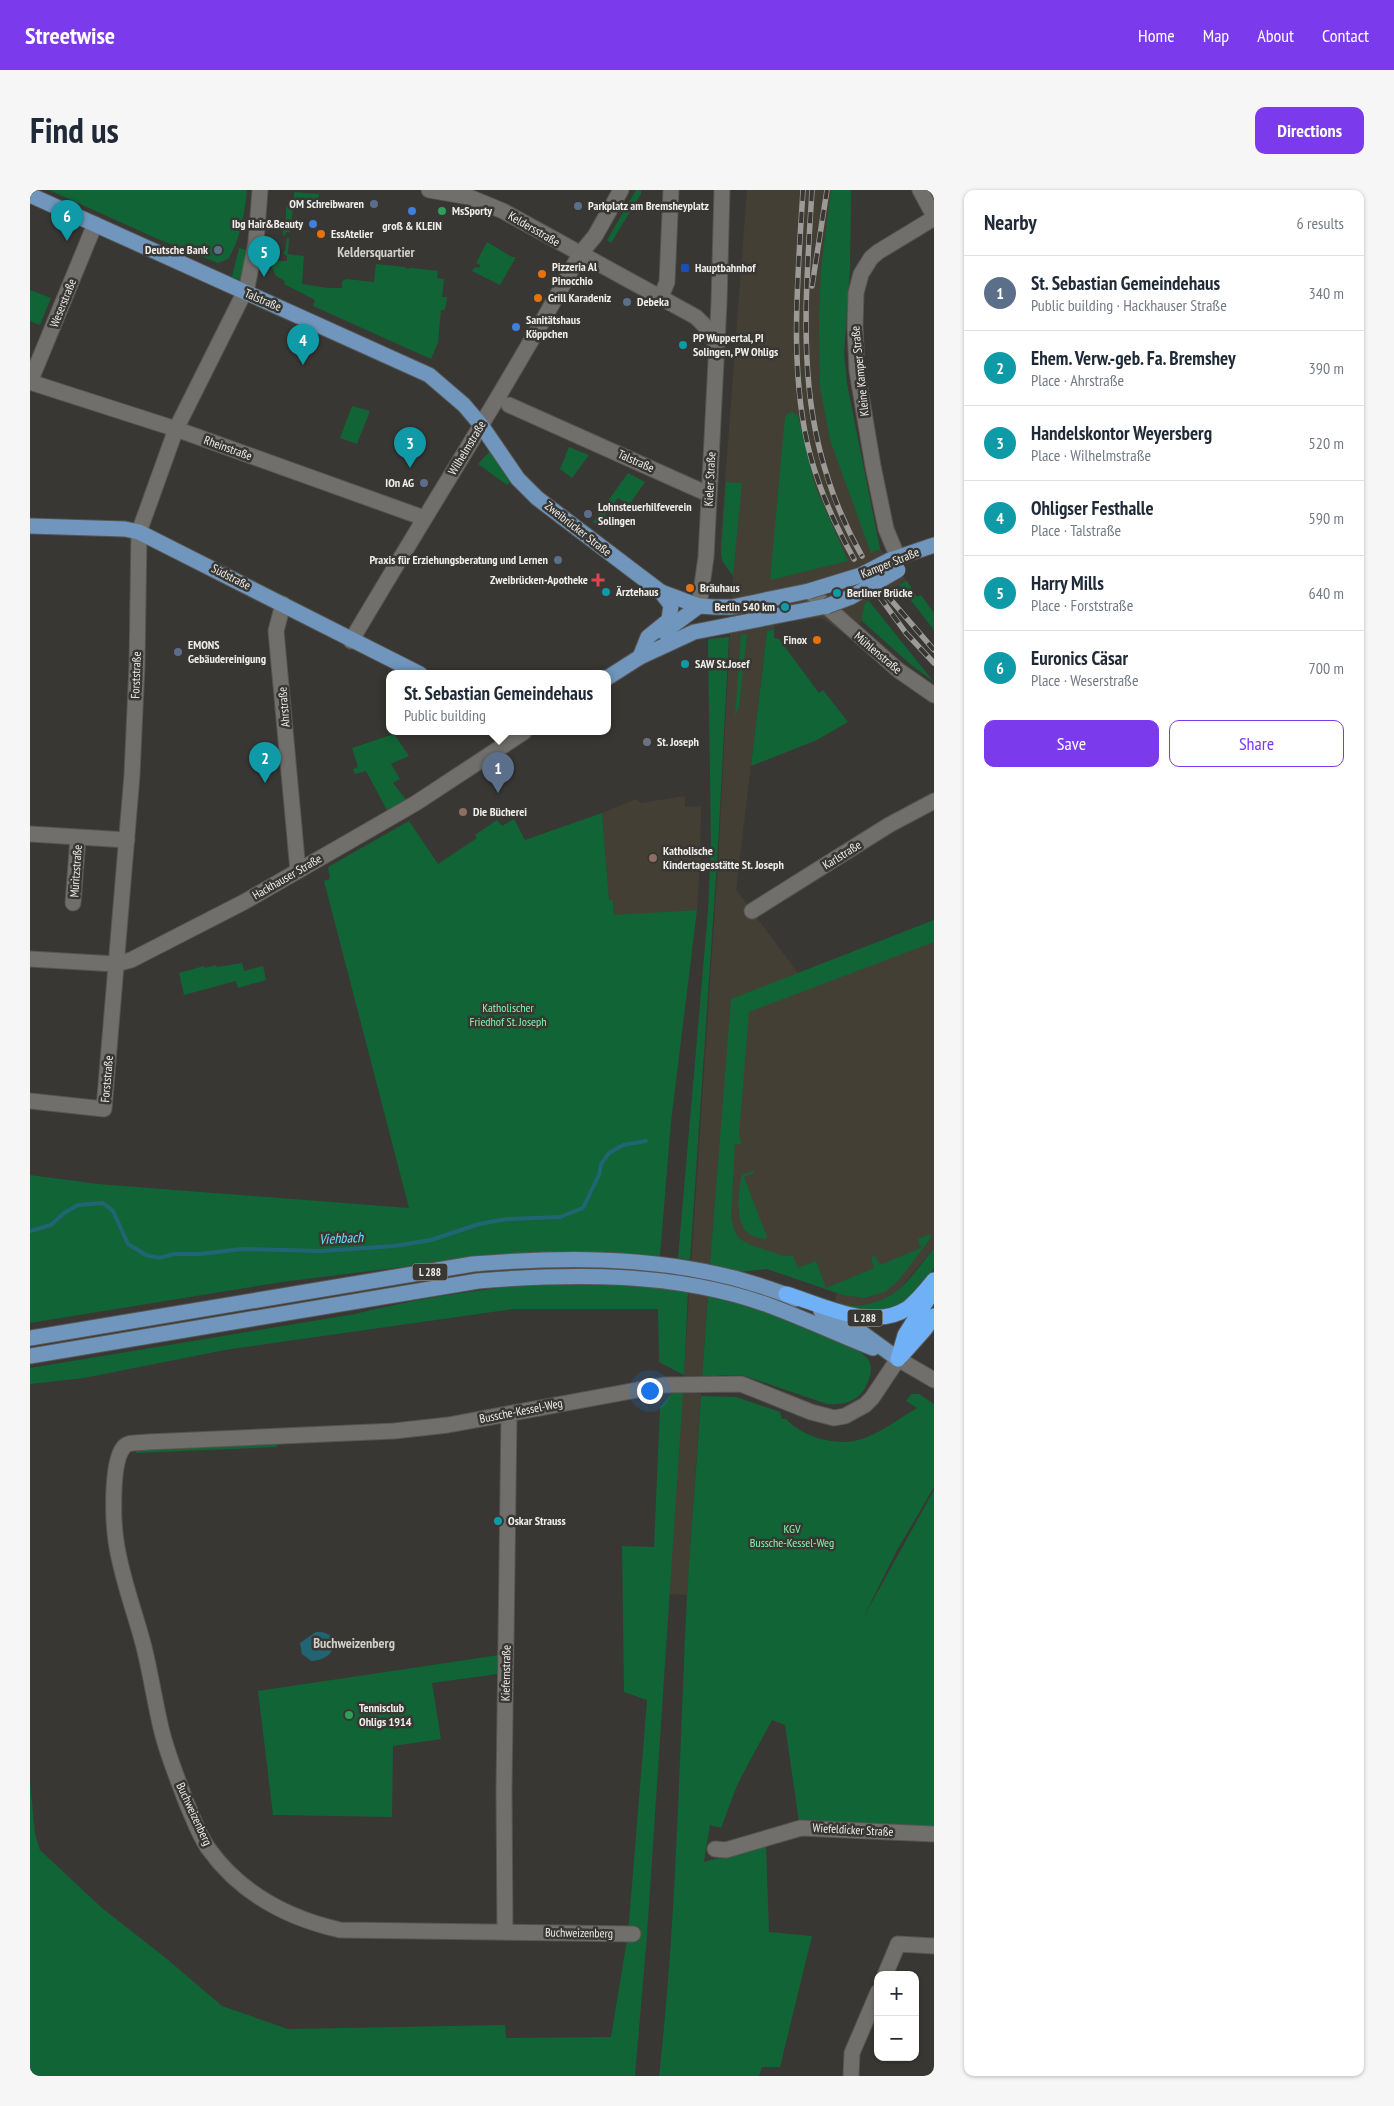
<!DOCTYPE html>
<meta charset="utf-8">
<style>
body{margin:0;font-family:"PT Sans Narrow",sans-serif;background:#f6f6f7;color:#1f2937}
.controls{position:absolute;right:15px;bottom:15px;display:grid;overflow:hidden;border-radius:10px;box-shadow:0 1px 4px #0004}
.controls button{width:45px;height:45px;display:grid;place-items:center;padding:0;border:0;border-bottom:1px solid #e0e1e3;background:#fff;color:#1f2937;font:25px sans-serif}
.you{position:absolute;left:619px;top:1200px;width:18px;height:18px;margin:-12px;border:4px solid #fff;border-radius:50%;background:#1a73e8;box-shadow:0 0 0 8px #1a73e833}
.badge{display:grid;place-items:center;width:32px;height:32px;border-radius:50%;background:#7c3aed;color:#fff;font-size:16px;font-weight:700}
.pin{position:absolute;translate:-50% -41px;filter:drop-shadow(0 1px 2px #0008)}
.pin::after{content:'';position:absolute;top:26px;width:18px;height:15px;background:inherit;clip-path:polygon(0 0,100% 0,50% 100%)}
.popup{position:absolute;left:356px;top:480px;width:225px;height:65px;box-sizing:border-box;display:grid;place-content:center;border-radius:10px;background:#fff;filter:drop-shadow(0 1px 4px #0005);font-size:16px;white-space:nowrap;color:#747a83}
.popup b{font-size:19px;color:#1f2937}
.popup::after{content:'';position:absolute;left:50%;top:100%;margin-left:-10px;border:10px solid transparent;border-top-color:#fff}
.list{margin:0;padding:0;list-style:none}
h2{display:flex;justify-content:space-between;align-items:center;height:65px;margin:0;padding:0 20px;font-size:21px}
h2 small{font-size:16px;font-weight:400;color:#747a83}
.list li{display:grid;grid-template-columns:32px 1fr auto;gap:15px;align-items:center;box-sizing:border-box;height:75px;padding:0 20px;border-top:1px solid #e0e1e3}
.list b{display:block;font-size:19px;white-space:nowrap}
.list p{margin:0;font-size:16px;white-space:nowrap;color:#747a83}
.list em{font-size:16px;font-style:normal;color:#747a83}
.actions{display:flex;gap:10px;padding:15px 20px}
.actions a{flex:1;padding:11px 0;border:1px solid #7c3aed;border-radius:10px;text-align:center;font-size:18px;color:#7c3aed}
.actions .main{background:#7c3aed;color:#fff}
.map{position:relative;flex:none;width:904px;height:1886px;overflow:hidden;border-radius:10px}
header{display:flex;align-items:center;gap:30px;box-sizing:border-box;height:70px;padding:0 25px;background:#7c3aed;color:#fff}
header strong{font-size:24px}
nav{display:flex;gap:28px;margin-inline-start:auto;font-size:18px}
.intro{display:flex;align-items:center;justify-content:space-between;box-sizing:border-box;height:120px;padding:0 30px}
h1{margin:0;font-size:35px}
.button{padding:12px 22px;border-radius:10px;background:#7c3aed;color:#fff;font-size:18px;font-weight:700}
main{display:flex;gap:30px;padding:0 30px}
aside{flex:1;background:#fff;border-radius:10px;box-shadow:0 1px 4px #0004}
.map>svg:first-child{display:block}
.built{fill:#433f35}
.green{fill:#116435}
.water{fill:#216575}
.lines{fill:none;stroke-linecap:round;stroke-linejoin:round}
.stream{stroke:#216575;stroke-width:4}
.minor-casing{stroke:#565551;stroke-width:17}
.major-casing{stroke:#565551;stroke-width:17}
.highway-casing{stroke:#565551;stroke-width:17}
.minor{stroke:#716f6b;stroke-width:15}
.major{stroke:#7096be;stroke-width:15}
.highway{stroke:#70b0f6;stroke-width:15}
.rail-casing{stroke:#9c9a97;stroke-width:5.5}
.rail{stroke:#393733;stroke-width:4;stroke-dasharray:11;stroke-linecap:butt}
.major-bridge-casing{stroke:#565551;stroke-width:17;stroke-linecap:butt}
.major-bridge{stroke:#7096be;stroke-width:15}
.service-dot{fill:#5c6f8a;stroke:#393733;stroke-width:2}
.shop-dot{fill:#3f7fe0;stroke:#393733;stroke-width:2}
.leisure-dot{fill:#2e9e5b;stroke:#393733;stroke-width:2}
.food-dot{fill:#e8710a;stroke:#393733;stroke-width:2}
.transit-dot{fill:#1a4fb4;stroke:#393733;stroke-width:2}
.culture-dot{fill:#0f9aa8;stroke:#393733;stroke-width:2}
.health-dot{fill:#e0444e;stroke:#393733;stroke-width:2}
.worship-dot{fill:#6b7280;stroke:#393733;stroke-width:2}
.education-dot{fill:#8d6e63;stroke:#393733;stroke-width:2}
.labels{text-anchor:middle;stroke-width:5;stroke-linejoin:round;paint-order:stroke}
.shield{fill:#393733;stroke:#b8b6b4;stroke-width:1}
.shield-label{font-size:11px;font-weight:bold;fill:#eeedeb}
.poi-label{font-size:12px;font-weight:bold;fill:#eeedeb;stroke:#393733;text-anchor:start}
.street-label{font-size:12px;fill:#eeedeb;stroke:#393733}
.park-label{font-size:12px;fill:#84f4a9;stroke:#393733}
.neighbourhood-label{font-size:14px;font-weight:bold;fill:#d0cec9;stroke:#393733}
.water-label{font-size:14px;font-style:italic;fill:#62e0ff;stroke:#393733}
</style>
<header>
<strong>Streetwise</strong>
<nav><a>Home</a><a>Map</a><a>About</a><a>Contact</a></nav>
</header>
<div class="intro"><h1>Find us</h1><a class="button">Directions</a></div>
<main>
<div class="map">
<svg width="904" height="1886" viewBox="0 0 904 1886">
<rect width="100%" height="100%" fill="#393733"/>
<g class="built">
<polygon points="717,0 821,0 820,78 814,163 817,194 850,359 877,391 835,413 830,433 816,445 793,429 787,428 745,434 744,439 737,441 706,700 768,783 904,730 904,1058 866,1103 846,1114 829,1116 813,1116 804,1113 807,1103 746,1082 737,1079 680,1075 657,1405 639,1404 688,673 703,386 693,372 690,359"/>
<polygon points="655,606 655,617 671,616 670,671 667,720 584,726 583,710 579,710 572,623 606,609 611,613"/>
</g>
<g class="green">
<path d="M19,0H217C215,22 210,51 198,69L188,73L130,50Z"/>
<polygon points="606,0 611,0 611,4 581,53 577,50"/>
<polygon points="801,0 821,0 820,78 814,163 817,194 850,359 841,363 800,250 790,197 789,131 791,79"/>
<polygon points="264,2 289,4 288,19 271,17 263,18 260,42 256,42 255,46 253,45 252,32 256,31 256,19 260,9 264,9"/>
<polygon points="257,48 259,48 258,64 274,66 272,94 298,98 312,98 312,91 317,89 344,92 346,74 375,77 377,79 381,78 408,81 407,88 414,89 412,107 417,107 415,120 411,120 408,152 401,169 283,116 285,110 254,94 255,91 246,86 242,77 245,71 257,71 257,66 253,63 255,61"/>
<polygon points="457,52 482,67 486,67 470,95 442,81 444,78 450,77 450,75 446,73"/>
<polygon points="209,58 220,61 211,90 202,87"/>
<polygon points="0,100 21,108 10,135 0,131"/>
<polygon points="322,216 340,221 327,254 310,248"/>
<polygon points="763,222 768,226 785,296 818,371 740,390 755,227 757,224"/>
<polygon points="539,257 559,265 542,288 530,279"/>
<polygon points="460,261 482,290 477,295 448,274"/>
<polygon points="598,283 615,292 599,315 588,308 568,335 563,332"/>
<polygon points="696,292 712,293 703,386 693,372 691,365"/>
<polygon points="877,391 887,407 891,405 904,423 904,440 869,395"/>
<polygon points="839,411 903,491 880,474 831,430 835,413"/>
<polygon points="744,439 744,448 749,449 789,503 793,500 818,532 787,550 721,576 737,441"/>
<polygon points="717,444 709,516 705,526 711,445"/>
<polygon points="699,447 688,656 660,1070 648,1068 678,721 681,655 678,452 679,449"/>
<polygon points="364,544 379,566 361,574 370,589 363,593 377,611 358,622 336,581 325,584 323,579 328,577 322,558"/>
<polygon points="572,623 579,710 583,710 584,725 667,720 641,932 630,1066 541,1061 468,1065 252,1092 0,1133 0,985 68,994 379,1018 294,691 300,689 298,677 379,631 408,674 447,648 445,645 467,630 472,636 484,629 495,650"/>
<polygon points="904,730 904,752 719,822 709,946 712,954 705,954 701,1028 705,1042 710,1049 721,1055 754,1066 763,1066 768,1078 786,1071 796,1098 844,1078 841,1067 845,1066 850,1075 891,1058 888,1049 900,1044 901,1048 868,1091 855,1102 834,1108 813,1105 737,1079 709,1082 680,1075 701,809"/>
<polygon points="212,773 214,781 233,776 236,790 208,798 206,791 154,805 149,783 174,776 175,778 186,775 187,777"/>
<path d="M723,981L724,983L714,987L737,1047L735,1049C729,1048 722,1047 717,1042C705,1032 708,999 712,985Z"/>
<path d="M904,1058V1078L882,1107L871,1115L846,1123L813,1116C863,1117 875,1095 904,1058Z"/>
<path d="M534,1092L582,1093L658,1101L654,1185L629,1172L628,1119H483L195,1160L54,1188L0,1194V1178L325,1124C394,1107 463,1097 534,1092Z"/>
<path d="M678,1105C726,1116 774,1133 817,1156C824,1159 832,1162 837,1168C845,1177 839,1191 834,1200C825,1213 811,1215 797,1214L712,1185H691L672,1189Z"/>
<polygon points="642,1203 653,1203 617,1745 605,1886 0,1886 0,1590 5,1644 10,1660 72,1718 137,1769 192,1816 258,1839 475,1835 476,1848 581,1847 598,1744 617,1510 594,1502 592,1356 624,1357 630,1217"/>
<path d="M881,1204H889L904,1214V1297L866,1362L832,1430L904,1300V1639L769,1632L755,1535L742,1530L708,1593L691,1638L680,1635L674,1672L736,1656L739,1742L782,1746L750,1877H732L729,1886H629C647,1727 649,1566 657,1406C661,1339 667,1273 671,1206L706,1207L750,1222L752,1229H756C772,1246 801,1255 824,1251C846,1247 868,1229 887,1218L876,1211Z"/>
<polygon points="246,1252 247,1257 106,1263 106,1258"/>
<polygon points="469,1465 468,1484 402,1493 411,1549 363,1556 362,1627 243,1625 228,1501"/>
</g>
<path class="water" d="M286,1442C312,1440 309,1470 281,1471L272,1464L270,1453Z"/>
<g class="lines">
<polyline class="stream" points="0,1041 21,1035 34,1023 48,1015 73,1013 83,1021 98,1054 116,1065 129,1068 144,1064 170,1064 212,1059 291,1061 364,1056 401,1050 449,1034 477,1029 530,1027 553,1018 569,985 571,974 579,963 593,955 616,951"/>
<defs>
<g id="minor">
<polyline points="399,0 439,7 473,21 666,127 680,141 686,156"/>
<polyline points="890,0 904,26"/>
<polyline points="631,107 637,92 641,0"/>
<polyline points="0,192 146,239 394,328"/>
<polyline points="0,192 65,34"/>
<polyline points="479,215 678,304"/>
<polyline points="868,368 856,339 843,276 827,181 825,136 826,103 831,84 841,68 848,62 904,28"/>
<polyline points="779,401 868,480 904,505"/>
<polyline points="253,414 246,441 268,681"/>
<polyline points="669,416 676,367 689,113 692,0"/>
<path d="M321,451C397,322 478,196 550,64L565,46L591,0"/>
<polyline points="0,644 97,650"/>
<polyline points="43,713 48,648"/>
<polyline points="722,721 859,635 904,611"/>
<polyline points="0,769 86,774 101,770 214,712 386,613 494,542"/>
<polyline points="0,911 74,919 102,585 107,475 109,342 146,239 217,97 226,52 230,0"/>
<polyline points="685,1659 696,1660 771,1638 904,1644"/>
<polyline points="475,1742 474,1600 479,1224"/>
<path d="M603,1744L310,1740C257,1728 210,1703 178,1658C169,1645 163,1628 157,1614C148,1590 138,1566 132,1542C125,1514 121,1485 114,1457C105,1422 91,1387 86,1351C83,1331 81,1274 93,1258C97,1251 111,1253 118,1252L364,1241L418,1235L634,1195L711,1194L781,1222L804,1228L815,1226L835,1215L842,1208L868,1169L904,1190"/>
<polyline points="855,1785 868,1754 904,1756"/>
<polyline points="821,1886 822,1863 848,1802"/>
</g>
<g id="major">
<polyline points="0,5 399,185 434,215 451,235 488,289 507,308 631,402 669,416 685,417 702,417 779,401"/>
<polyline points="0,336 95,339 109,342 390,484"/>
<polyline points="860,370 904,355"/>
<polyline points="634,442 669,416"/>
<polyline points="610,467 618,447 639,430 641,415 631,402"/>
<polyline points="577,488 610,467 664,442 797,416"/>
<polyline points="791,1121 821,1135 868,1169"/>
<path d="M0,1148L443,1074C531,1067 618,1066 704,1088C725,1094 747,1100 766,1109"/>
<path d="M0,1166L448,1091C544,1083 646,1082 738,1115C773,1128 808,1144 843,1158"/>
</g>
<g id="highway">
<path d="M756,1104C793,1115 842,1142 878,1118C888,1110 896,1100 904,1090"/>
<polyline points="871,1166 895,1139 904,1126"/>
<polyline points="868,1169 875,1145 901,1104"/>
</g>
</defs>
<use href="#minor" class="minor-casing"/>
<use href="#major" class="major-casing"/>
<use href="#highway" class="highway-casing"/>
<use href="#minor" class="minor"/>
<use href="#major" class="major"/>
<use href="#highway" class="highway"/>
<defs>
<g id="rail">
<path d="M773,0C768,86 758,184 781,268C791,304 806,337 824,369"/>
<path d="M782,0C774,133 763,245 832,366"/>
<polyline points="782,96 797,0"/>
<polyline points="855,403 904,460"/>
<polyline points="849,406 876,443 904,473"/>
</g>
</defs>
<use href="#rail" class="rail-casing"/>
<use href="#rail" class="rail"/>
<defs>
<g id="major-bridge">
<polyline points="779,401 831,385 860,370"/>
<polyline points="797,416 821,407 868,380"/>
</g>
</defs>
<use href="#major-bridge" class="major-bridge-casing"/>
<use href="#major-bridge" class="major-bridge"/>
</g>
<g class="service-dot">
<circle cx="344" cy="14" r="5"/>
<circle cx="548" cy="16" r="5"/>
<circle cx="188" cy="60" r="5"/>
<circle cx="597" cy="112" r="5"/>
<circle cx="394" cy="293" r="5"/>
<circle cx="558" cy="324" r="5"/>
<circle cx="528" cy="370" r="5"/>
<circle cx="148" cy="462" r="5"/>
</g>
<g class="shop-dot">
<circle cx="382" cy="21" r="5"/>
<circle cx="283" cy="34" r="5"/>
<circle cx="486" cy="137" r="5"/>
</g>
<g class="leisure-dot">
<circle cx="412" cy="21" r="5"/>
<circle cx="319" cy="1525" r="5"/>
</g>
<g class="food-dot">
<circle cx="291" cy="44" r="5"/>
<circle cx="512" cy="84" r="5"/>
<circle cx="508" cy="108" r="5"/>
<circle cx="660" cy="398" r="5"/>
<circle cx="787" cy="450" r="5"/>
</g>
<rect class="transit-dot" x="650" y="73" width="10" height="10" rx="2.5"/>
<g class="culture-dot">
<circle cx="653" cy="155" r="5"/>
<circle cx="576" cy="402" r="5"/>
<circle cx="807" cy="403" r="5"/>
<circle cx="755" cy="417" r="5"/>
<circle cx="655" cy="474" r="5"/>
<circle cx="468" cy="1331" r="5"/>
</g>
<path class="health-dot" d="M565.5 382.5h5v5h5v5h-5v5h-5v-5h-5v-5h5z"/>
<circle class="worship-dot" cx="617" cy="552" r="5"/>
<g class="education-dot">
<circle cx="433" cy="622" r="5"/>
<circle cx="623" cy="668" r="5"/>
</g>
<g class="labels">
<g class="shield">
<rect x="382.5" y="1073.5" width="35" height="17" rx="4"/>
<rect x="817.5" y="1119.5" width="35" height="17" rx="4"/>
</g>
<g class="shield-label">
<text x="400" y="1086">L 288</text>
<text x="835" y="1132">L 288</text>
</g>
<g class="poi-label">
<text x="334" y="18" text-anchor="end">OM Schreibwaren</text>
<text x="558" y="20">Parkplatz am Bremsheyplatz</text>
<text x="422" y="25">MsSporty</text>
<text x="273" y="38" text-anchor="end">Ibg Hair&amp;Beauty</text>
<text x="382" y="40" text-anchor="middle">groß &amp; KLEIN</text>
<text x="301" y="48">EssAtelier</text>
<text x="178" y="64" text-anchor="end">Deutsche Bank</text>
<text x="522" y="81">Pizzeria Al<tspan x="522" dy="14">Pinocchio</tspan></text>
<text x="665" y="82">Hauptbahnhof</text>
<text x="518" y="112">Grill Karadeniz</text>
<text x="607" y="116">Debeka</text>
<text x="496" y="134">Sanitätshaus<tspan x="496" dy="14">Köppchen</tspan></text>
<text x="663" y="152">PP Wuppertal, PI<tspan x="663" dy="14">Solingen, PW Ohligs</tspan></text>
<text x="384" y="297" text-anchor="end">IOn AG</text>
<text x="568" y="321">Lohnsteuerhilfeverein<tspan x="568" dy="14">Solingen</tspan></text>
<text x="518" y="374" text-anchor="end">Praxis für Erziehungsberatung und Lernen</text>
<text x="558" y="394" text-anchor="end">Zweibrücken-Apotheke</text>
<text x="670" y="402">Bräuhaus</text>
<text x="586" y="406">Ärztehaus</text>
<text x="817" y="407">Berliner Brücke</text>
<text x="745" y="421" text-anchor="end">Berlin 540 km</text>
<text x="777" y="454" text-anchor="end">Finox</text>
<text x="158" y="459">EMONS<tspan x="158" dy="14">Gebäudereinigung</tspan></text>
<text x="665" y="478">SAW St.Josef</text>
<text x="627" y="556">St. Joseph</text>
<text x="443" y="626">Die Bücherei</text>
<text x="633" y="665">Katholische<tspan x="633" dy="14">Kindertagesstätte St. Joseph</tspan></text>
<text x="478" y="1335">Oskar Strauss</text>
<text x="329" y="1522">Tennisclub<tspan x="329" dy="14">Ohligs 1914</tspan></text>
</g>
<g class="street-label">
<text transform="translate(504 39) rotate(30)" y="4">Keldersstraße</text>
<text transform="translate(233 110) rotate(23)" y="4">Talstraße</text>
<text transform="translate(33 113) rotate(-68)" y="4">Weserstraße</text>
<text transform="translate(830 181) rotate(-96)" y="4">Kleine Kamper Straße</text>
<text transform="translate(198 258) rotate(20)" y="4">Rheinstraße</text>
<text transform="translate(437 258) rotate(-59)" y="4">Wilhelmstraße</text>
<text transform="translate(606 271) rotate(24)" y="4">Talstraße</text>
<text transform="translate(680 289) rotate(-87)" y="4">Kieler Straße</text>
<text transform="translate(548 339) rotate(38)" y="4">Zweibrücker Straße</text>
<text transform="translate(860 373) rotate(-22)" y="4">Kamper Straße</text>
<text transform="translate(201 387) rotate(27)" y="4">Südstraße</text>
<text transform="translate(848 463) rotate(40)" y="4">Mühlenstraße</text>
<text transform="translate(106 485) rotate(-88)" y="4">Forststraße</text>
<text transform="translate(254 517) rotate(-95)" y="4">Ahrstraße</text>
<text transform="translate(812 665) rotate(-32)" y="4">Karlstraße</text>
<text transform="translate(46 681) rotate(-86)" y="4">Müritzstraße</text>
<text transform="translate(257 687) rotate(-30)" y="4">Hackhauser Straße</text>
<text transform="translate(77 889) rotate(-85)" y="4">Forststraße</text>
<text transform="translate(491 1221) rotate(-11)" y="4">Bussche-Kessel-Weg</text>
<text transform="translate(476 1483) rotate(-89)" y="4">Kiefernstraße</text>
<text transform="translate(164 1624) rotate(65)" y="4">Buchweizenberg</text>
<text transform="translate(823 1640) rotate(3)" y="4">Wiefeldicker Straße</text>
<text transform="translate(549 1743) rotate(1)" y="4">Buchweizenberg</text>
</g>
<g class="park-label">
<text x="478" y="822">Katholischer<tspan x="478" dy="14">Friedhof St. Joseph</tspan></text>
<text x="762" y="1343">KGV<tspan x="762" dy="14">Bussche-Kessel-Weg</tspan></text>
</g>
<g class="neighbourhood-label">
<text x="346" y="67">Keldersquartier</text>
<text x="324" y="1458">Buchweizenberg</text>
</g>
<g class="water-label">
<text transform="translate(311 1048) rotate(-3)" y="5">Viehbach</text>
</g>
</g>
</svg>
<div class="controls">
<button>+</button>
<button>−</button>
</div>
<div class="you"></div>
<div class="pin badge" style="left:468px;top:603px;background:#5c6f8a">1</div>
<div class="popup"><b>St. Sebastian Gemeindehaus</b>Public building</div>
<div class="pin badge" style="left:235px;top:593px;background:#0f9aa8">2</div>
<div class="pin badge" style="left:380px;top:278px;background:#0f9aa8">3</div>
<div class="pin badge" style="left:273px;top:175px;background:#0f9aa8">4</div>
<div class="pin badge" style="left:234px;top:87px;background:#0f9aa8">5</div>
<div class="pin badge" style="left:37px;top:51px;background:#0f9aa8">6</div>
</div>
<aside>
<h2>Nearby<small>6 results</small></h2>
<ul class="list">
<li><span class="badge" style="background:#5c6f8a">1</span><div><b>St. Sebastian Gemeindehaus</b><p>Public building · Hackhauser Straße</p></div><em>340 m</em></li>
<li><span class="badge" style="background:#0f9aa8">2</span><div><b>Ehem. Verw.-geb. Fa. Bremshey</b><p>Place · Ahrstraße</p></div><em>390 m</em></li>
<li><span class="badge" style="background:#0f9aa8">3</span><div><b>Handelskontor Weyersberg</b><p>Place · Wilhelmstraße</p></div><em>520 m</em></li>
<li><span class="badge" style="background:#0f9aa8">4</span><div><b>Ohligser Festhalle</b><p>Place · Talstraße</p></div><em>590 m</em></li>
<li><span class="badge" style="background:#0f9aa8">5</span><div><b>Harry Mills</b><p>Place · Forststraße</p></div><em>640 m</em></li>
<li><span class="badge" style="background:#0f9aa8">6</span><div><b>Euronics Cäsar</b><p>Place · Weserstraße</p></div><em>700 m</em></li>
</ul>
<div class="actions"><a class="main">Save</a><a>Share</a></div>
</aside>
</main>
